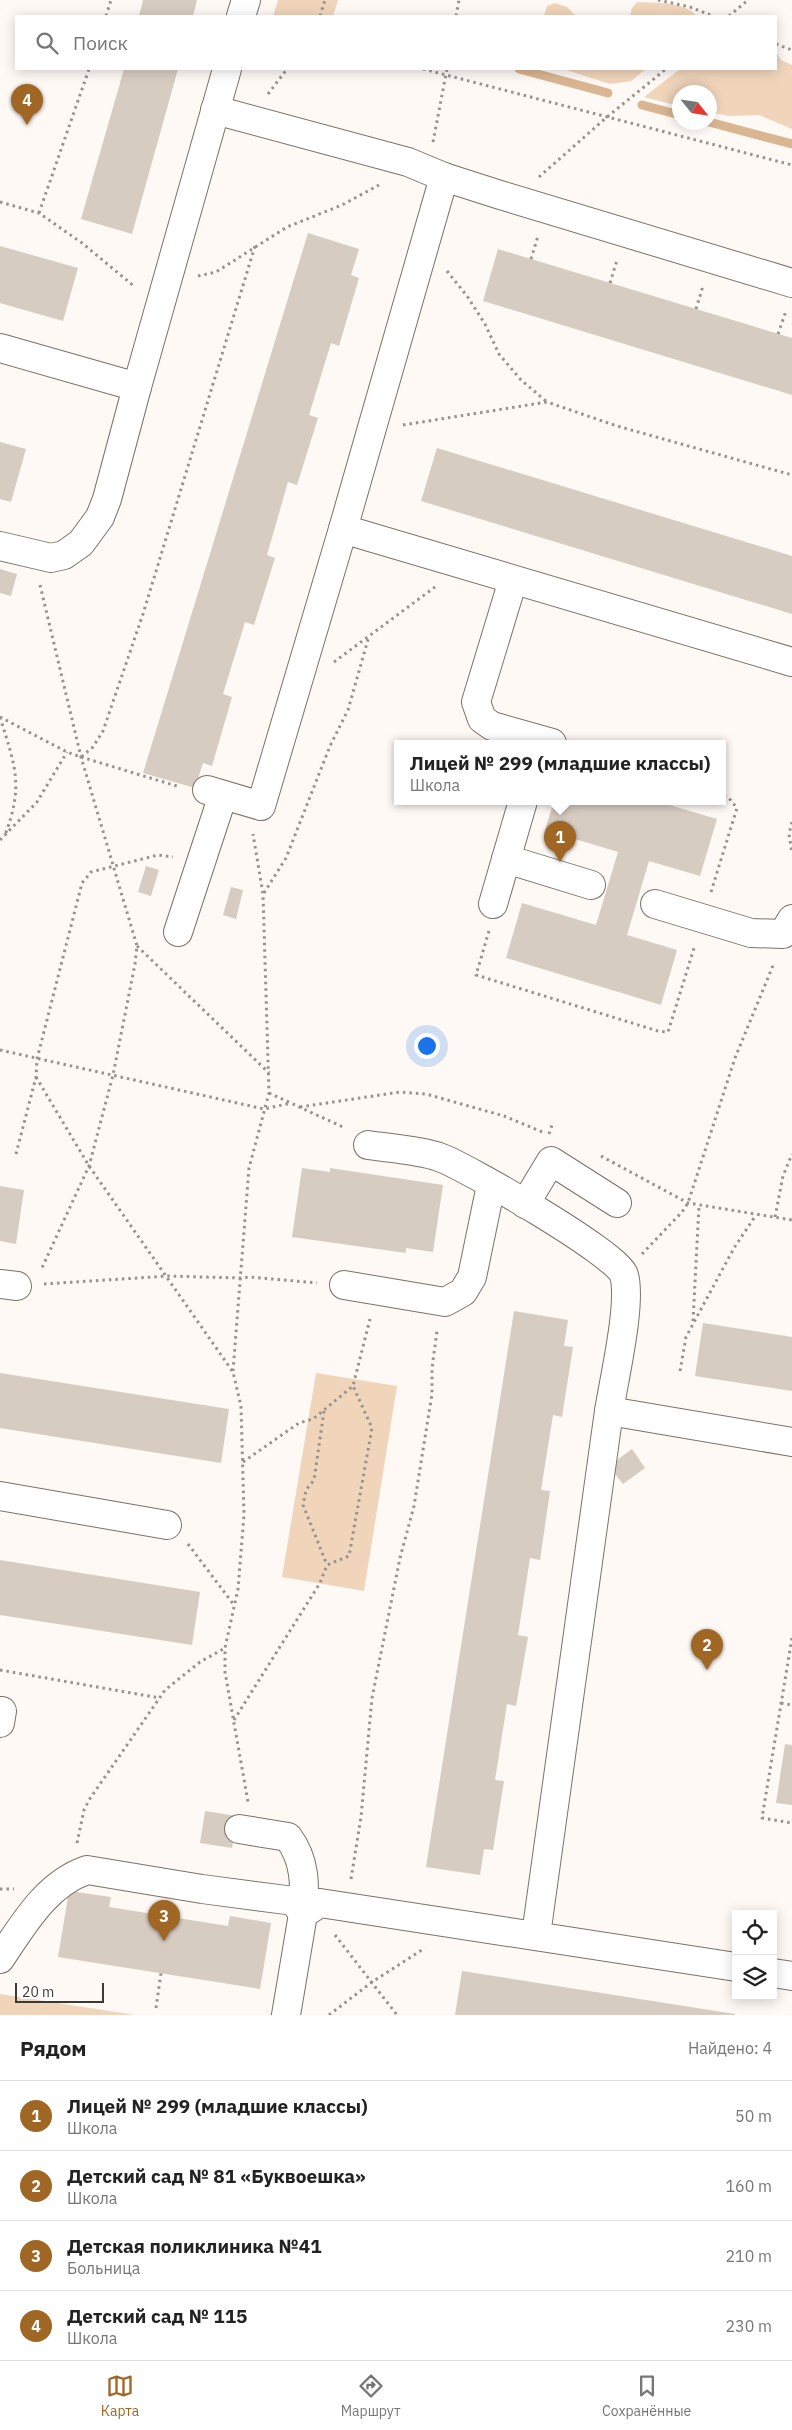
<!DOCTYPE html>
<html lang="ru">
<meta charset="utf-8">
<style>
body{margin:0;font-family:"IBM Plex Sans",sans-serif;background:#f6f6f6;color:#222}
.controls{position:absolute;right:15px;bottom:15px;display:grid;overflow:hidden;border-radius:0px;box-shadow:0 2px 12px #0003}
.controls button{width:45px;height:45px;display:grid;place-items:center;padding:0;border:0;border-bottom:1px solid #e0e0e0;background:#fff;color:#222;font:25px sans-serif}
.compass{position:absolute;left:672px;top:85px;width:45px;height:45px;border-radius:50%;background:#fff;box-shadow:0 2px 12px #0003;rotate:120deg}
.scale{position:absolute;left:15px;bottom:12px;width:89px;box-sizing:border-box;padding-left:5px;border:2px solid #3c3834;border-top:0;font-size:14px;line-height:18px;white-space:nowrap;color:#3c3834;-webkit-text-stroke:4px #fff;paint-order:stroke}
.you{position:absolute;left:426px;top:1045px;width:18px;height:18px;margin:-12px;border:4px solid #fff;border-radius:50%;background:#1a73e8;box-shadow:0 0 0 8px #1a73e833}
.badge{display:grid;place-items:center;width:32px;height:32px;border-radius:50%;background:#9f6624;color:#fff;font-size:16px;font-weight:700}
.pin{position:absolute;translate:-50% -41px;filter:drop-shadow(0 1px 2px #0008)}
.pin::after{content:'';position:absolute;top:26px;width:18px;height:15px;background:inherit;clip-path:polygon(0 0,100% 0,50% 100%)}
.popup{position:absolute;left:394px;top:740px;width:332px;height:65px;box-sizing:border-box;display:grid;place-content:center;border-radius:0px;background:#fff;filter:drop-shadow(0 1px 4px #0005);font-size:16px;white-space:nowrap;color:#767676}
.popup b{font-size:19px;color:#222}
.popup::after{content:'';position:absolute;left:50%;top:100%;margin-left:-10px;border:10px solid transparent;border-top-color:#fff}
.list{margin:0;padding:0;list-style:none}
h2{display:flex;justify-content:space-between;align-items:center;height:65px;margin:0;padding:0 20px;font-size:21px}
h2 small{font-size:16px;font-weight:400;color:#767676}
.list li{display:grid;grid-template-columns:32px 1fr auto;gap:15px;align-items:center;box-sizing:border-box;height:70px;padding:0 20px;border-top:1px solid #e0e0e0}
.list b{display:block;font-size:19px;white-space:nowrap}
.list p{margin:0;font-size:16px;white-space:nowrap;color:#767676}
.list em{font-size:16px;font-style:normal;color:#767676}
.icon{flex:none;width:28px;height:28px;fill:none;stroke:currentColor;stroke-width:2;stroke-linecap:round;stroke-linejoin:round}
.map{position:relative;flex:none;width:792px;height:2015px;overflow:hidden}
.search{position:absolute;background:#fff;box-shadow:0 2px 12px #0003;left:15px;right:15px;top:15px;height:55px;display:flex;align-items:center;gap:12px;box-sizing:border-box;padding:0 18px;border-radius:0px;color:#767676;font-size:19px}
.sheet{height:345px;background:#fff}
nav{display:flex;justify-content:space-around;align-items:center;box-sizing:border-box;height:70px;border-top:1px solid #e0e0e0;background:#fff;font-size:14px;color:#767676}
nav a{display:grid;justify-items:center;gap:2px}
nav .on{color:#9f6624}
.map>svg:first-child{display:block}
.green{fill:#f0d5bb}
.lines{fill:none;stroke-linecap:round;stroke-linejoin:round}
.stream{stroke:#dab591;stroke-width:9}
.building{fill:#d7ccc2}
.minor-casing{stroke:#7b7269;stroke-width:30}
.path{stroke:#97928e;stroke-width:3;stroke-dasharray:2.5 4;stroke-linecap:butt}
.minor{stroke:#fff;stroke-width:28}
</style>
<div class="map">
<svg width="792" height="2015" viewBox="0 0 792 2015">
<rect width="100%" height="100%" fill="#fef9f5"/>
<g class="green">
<polygon points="278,0 338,0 333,16 273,16"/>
<path d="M637,2C655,3 684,1 697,16H630L632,8Z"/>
<polygon points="555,3 567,7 576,16 544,16 547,6"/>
<polygon points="776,52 781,60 792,65 792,129 759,115 728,116 710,112 710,92 680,92 679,106 644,97 680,69 776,69"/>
<polygon points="563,69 646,69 631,81 610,84"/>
<polygon points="316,1373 397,1386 364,1591 282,1577"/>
<polygon points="0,1994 135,2015 0,2015"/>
</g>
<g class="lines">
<g class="stream">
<polyline points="519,69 608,93"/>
<polyline points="642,105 680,115"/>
<polyline points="709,122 792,144"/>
</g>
</g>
<g class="building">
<polygon points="143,0 197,0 193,16 139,16"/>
<polygon points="124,69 178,69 132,234 81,219"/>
<polygon points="308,233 359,249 351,275 359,278 339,346 331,343 309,415 318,418 297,485 288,482 267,555 275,558 254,625 245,622 223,694 232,697 212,766 203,763 195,788 143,773"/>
<polygon points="0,246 78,268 63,321 0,303"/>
<polygon points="498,249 792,338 792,395 483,301"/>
<polygon points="0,442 26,449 11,502 0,499"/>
<polygon points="437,448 792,556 792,614 421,501"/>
<polygon points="0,569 17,574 11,596 0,593"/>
<polygon points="554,801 656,801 717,819 700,876 649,861 627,935 677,950 661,1005 506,958 522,903 596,925 618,852 545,830"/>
<polygon points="146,866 159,870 151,896 138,892"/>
<polygon points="231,887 243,890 236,919 223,915"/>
<polygon points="302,1168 330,1172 330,1168 443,1185 433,1252 406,1248 406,1253 292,1237"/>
<polygon points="0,1186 24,1190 16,1244 0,1241"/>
<polygon points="514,1311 568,1320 564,1346 573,1347 562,1417 553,1415 541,1490 550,1491 540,1560 530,1558 518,1635 528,1637 516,1706 507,1704 495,1780 504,1781 493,1850 484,1849 480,1875 426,1867"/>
<polygon points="703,1323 792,1337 792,1391 695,1376"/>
<polygon points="0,1373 229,1409 221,1463 0,1428"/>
<polygon points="632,1449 645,1468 623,1484 609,1466"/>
<polygon points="0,1560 200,1592 192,1645 0,1615"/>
<polygon points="785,1744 792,1745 792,1805 776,1803"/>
<polygon points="205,1811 237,1816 232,1848 200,1843"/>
<polygon points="69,1891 111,1897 109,1907 228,1926 230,1916 271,1923 260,1989 58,1957"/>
<polygon points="462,1971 735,2014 735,2015 455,2015"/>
</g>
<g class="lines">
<defs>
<g id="minor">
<polyline points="241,16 246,0"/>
<polyline points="215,110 408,162 444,177 497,194 792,283"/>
<polyline points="0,348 137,387 227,69"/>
<polyline points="343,529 792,662"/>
<polyline points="0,546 51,558 64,555 81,543 100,517 107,499 137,387"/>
<polyline points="513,580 476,702 482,719 492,726 552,743"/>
<polyline points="207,790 261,806 343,529 444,177"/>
<polyline points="506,859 591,885"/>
<polyline points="493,904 523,801"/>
<polyline points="655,904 751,933 783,934 792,919"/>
<polyline points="178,932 223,795"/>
<path d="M368,1145C388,1148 420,1150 439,1157C465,1166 619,1255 624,1275C632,1303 614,1379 609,1411"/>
<polyline points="525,1204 551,1161 617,1203"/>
<polyline points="0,1284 17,1286"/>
<polyline points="344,1285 445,1302 463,1292 472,1277 491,1185"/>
<polyline points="0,1496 167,1525"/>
<polyline points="0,1723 2,1711"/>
<path d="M239,1829L288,1837C306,1861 305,1886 303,1914"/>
<polyline points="536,1935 609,1411 792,1442"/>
<path d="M0,1959C23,1925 46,1884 87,1870L202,1889L294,1901L303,1914"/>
<polyline points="773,1973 792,1976"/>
<polyline points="286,2015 303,1914 320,1903 736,1967"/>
</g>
</defs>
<use href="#minor" class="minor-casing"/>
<g class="path">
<polyline points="658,0 690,7 713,16"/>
<polyline points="106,16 111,0"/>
<polyline points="320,16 325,0"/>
<polyline points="456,16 459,0"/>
<polyline points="729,16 748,0"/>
<polyline points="776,44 792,50"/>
<polyline points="423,69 792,165"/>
<polyline points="268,94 287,69"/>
<polyline points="433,142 447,69"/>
<polyline points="539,177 607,117 666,69"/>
<polyline points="0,202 39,213 82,243 135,287"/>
<polyline points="39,213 89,69"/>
<polyline points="531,259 538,236"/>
<polyline points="447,271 467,296 485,324 499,354 521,380 547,402"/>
<polyline points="198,276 216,272 287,227 342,205 379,185"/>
<polyline points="610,283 617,260"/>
<polyline points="696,309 703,286"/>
<polyline points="778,334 786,311"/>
<polyline points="403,425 547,402 617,426 792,475"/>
<polyline points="40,585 81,757 137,946 135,964 113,1075 89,1166 41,1270"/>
<polyline points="334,662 435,587"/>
<polyline points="0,717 67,752 81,757 93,747 103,731 143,614 255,246"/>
<path d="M0,717C15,766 24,785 5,835"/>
<polyline points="81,757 180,787"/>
<polyline points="792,822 789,834 792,853"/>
<polyline points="0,840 37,802 67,752"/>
<polyline points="711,892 737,808 728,797 722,795"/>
<polyline points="264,893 286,858 330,746 348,710 369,636"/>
<polyline points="489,931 476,975 658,1031 668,1032 695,945"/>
<polyline points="137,946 269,1073"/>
<polyline points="0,1050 264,1109 291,1103"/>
<polyline points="36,1077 89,1166 233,1372 241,1406 244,1515 238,1589 225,1648 225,1672 248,1802"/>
<polyline points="269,1093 345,1128"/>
<polyline points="300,1107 400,1092 426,1094 504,1116 545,1133"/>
<polyline points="549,1134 552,1125"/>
<polyline points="16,1154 36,1077 37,1059 82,883 91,872 158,855 173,857"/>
<polyline points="601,1156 688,1203 792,1220"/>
<polyline points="775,1217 783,1176 792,1154"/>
<polyline points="642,1254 682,1212 688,1203 735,1058 774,963"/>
<polyline points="44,1284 168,1276 240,1278 250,1277 317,1283"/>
<polyline points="693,1321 699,1206"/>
<polyline points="233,1371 249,1168 269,1093 263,894 253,834"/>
<polyline points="680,1371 686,1337 734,1248 756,1215"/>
<polyline points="324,1411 314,1480 306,1490 303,1505 327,1565"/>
<polyline points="243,1462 299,1423 313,1419 353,1386 370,1319"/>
<polyline points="188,1544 234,1605"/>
<polyline points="792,1638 762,1818 792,1823"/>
<polyline points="0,1670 160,1698"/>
<polyline points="781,1703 792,1705"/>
<polyline points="234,1720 320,1583 327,1565 349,1556 372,1428 353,1386"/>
<polyline points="77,1843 84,1810 89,1800 165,1690 200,1662 225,1648"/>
<polyline points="351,1879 361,1817 372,1698 400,1558 414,1506 432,1394 432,1368 437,1331"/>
<polyline points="0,1889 14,1889"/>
<polyline points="335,1935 397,2015"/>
<polyline points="156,2008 161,1973"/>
<polyline points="329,2015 372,1982 425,1948"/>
</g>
<use href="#minor" class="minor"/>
</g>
</svg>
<div class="controls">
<button><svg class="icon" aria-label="locate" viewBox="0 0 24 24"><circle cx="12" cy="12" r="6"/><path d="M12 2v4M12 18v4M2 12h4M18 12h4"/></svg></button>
<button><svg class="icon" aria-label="layers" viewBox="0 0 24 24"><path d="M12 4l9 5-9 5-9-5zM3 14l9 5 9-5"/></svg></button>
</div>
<svg class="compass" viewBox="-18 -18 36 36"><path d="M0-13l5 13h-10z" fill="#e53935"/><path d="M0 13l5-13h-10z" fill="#767676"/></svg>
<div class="scale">20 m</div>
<div class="you"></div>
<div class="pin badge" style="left:560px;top:862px">1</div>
<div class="popup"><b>Лицей № 299 (младшие классы)</b>Школа</div>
<div class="pin badge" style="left:707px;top:1670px">2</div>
<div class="pin badge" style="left:164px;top:1941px">3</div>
<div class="pin badge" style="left:27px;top:125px">4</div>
<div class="search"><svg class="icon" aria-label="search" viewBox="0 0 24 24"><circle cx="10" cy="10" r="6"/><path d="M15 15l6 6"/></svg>Поиск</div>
</div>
<section class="sheet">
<h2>Рядом<small>Найдено: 4</small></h2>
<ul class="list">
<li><span class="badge">1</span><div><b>Лицей № 299 (младшие классы)</b><p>Школа</p></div><em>50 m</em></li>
<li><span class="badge">2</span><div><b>Детский сад № 81 «Буквоешка»</b><p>Школа</p></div><em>160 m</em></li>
<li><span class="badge">3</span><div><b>Детская поликлиника №41</b><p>Больница</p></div><em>210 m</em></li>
<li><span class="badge">4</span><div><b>Детский сад № 115</b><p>Школа</p></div><em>230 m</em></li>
</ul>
</section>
<nav>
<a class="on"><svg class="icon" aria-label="map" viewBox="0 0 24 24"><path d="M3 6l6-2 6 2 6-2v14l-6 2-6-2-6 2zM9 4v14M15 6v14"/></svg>Карта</a>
<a><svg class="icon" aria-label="directions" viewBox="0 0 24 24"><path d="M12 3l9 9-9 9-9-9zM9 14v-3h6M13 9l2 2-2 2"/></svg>Маршрут</a>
<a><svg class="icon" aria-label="saved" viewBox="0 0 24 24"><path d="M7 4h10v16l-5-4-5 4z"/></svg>Сохранённые</a>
</nav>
